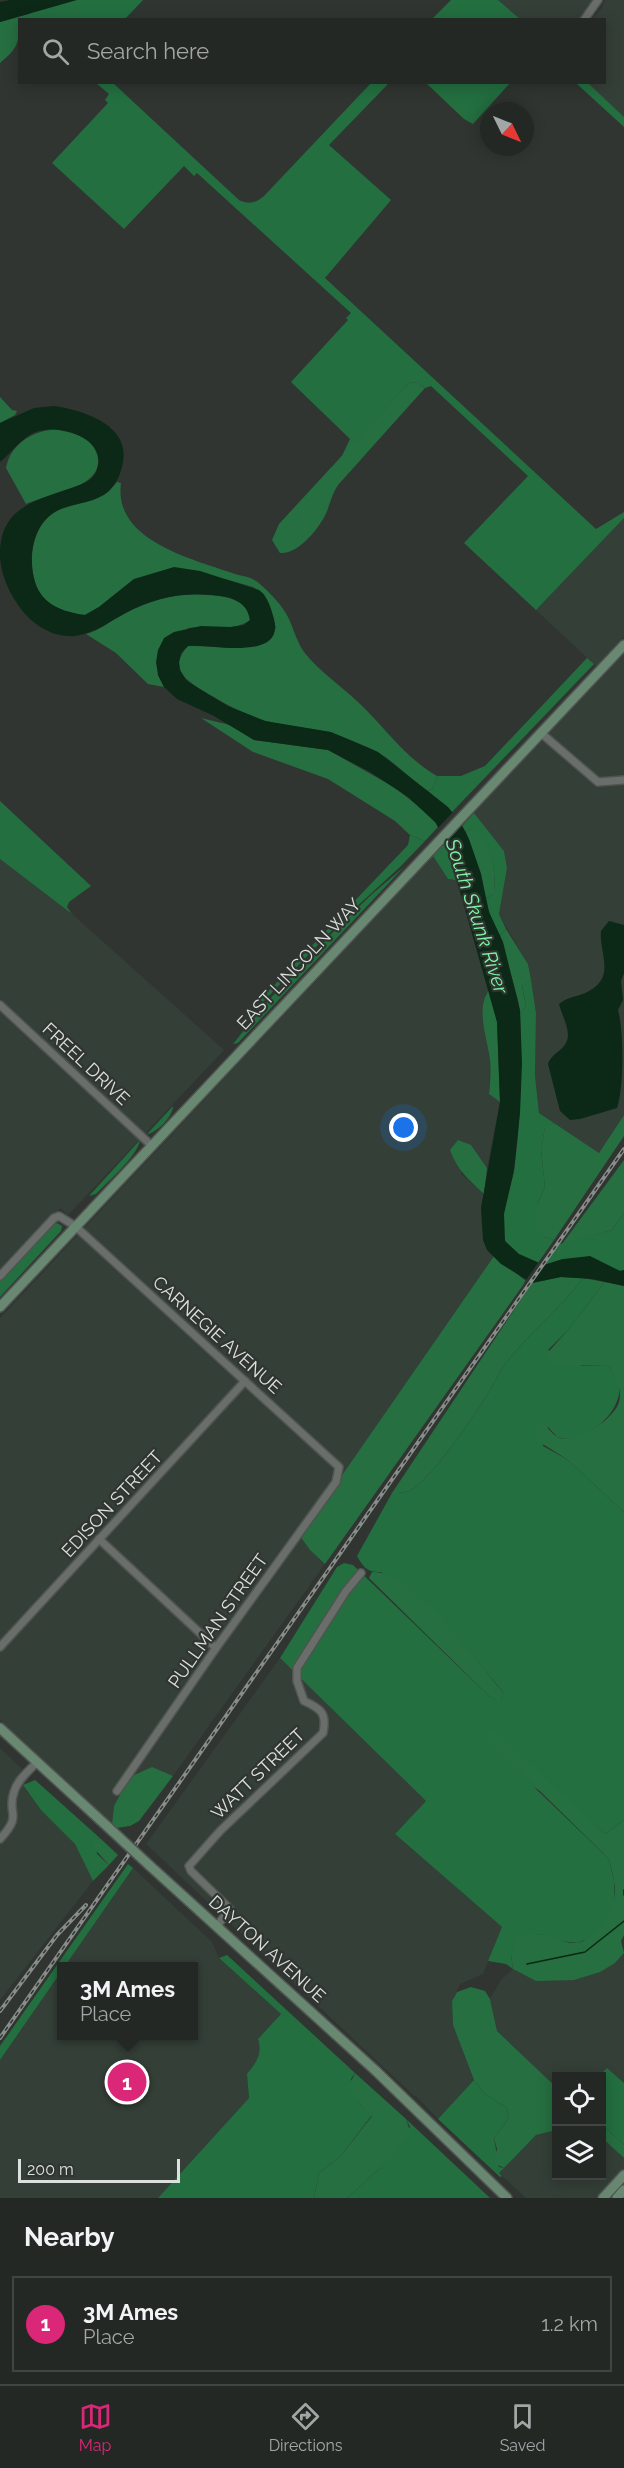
<!DOCTYPE html>
<style>
body{margin:0;font-family:Raleway,sans-serif;background:#303432;color:#f1f3f6}
.controls{position:absolute;right:18px;bottom:18px;display:grid;overflow:hidden;border-radius:0px;box-shadow:0 3px 15px #0003}
.controls button{width:54px;height:54px;display:grid;place-items:center;padding:0;border:0;border-bottom:2px solid #414442;background:#242825;color:#f1f3f6;font:30px sans-serif}
.compass{position:absolute;left:480px;top:102px;width:54px;height:54px;border-radius:50%;background:#242825;box-shadow:0 3px 15px #0003;rotate:133deg}
.scale{position:absolute;left:18px;bottom:15px;width:162px;box-sizing:border-box;padding-left:6px;border:3px solid #dde1de;border-top:0;font-size:16px;line-height:21px;white-space:nowrap;color:#dde1de;-webkit-text-stroke:4px #303531;paint-order:stroke}
.you{position:absolute;left:404px;top:1128px;width:21px;height:21px;margin:-15px;border:4px solid #fff;border-radius:50%;background:#1a73e8;box-shadow:0 0 0 9px #1a73e833}
.badge{display:grid;place-items:center;width:39px;height:39px;border-radius:50%;background:#db2777;color:#fff;font-size:20px;font-weight:700}
.pin{position:absolute;translate:-50% -50%;border:3px solid #fff;box-shadow:0 2px 6px #0006}
.popup{position:absolute;left:57px;top:1962px;width:141px;height:78px;box-sizing:border-box;display:grid;place-content:center;border-radius:0px;background:#242825;filter:drop-shadow(0 2px 4px #0005);font-size:20px;white-space:nowrap;color:#a3a6a7}
.popup b{font-size:22px;color:#f1f3f6}
.popup::after{content:'';position:absolute;left:50%;top:100%;margin-left:-12px;border:12px solid transparent;border-top-color:#242825}
.list{margin:0;padding:0;list-style:none}
h2{display:flex;justify-content:space-between;align-items:center;height:78px;margin:0;padding:0 24px;font-size:26px}
h2 small{font-size:20px;font-weight:400;color:#a3a6a7}
.list li{display:grid;grid-template-columns:39px 1fr auto;gap:18px;align-items:center;box-sizing:border-box;height:96px;margin:0 12px 12px;padding:0 12px;border:2px solid #414442;border-radius:0px}
.list b{display:block;font-size:22px;white-space:nowrap}
.list p{margin:0;font-size:20px;white-space:nowrap;color:#a3a6a7}
.list em{font-size:20px;font-style:normal;color:#a3a6a7}
.icon{flex:none;width:33px;height:33px;fill:none;stroke:currentColor;stroke-width:2;stroke-linecap:round;stroke-linejoin:round}
.map{position:relative;flex:none;width:624px;height:2198px;overflow:hidden}
.search{position:absolute;background:#242825;box-shadow:0 3px 15px #0003;left:18px;right:18px;top:18px;height:66px;display:flex;align-items:center;gap:15px;box-sizing:border-box;padding:0 21px;border-radius:0px;color:#a3a6a7;font-size:22px}
.sheet{height:186px;background:#242825}
nav{display:flex;justify-content:space-around;align-items:center;box-sizing:border-box;height:84px;border-top:2px solid #414442;background:#242825;font-size:16px;color:#a3a6a7}
nav a{display:grid;justify-items:center;gap:3px}
nav .on{color:#db2777}
.map>svg:first-child{display:block}
.built{fill:#343f37}
.green{fill:#236f40}
.forest{fill:#266f41}
.water{fill:#0b2916}
.pier{fill:#303531}
.lines{fill:none;stroke-linecap:round;stroke-linejoin:round}
.stream{stroke:#0b2916;stroke-width:1.5}
.minor-casing{stroke:#4f5450;stroke-width:10}
.secondary-casing{stroke:#4f5450;stroke-width:12}
.minor{stroke:#696e6a;stroke-width:7}
.secondary{stroke:#698872;stroke-width:9}
.rail-casing{stroke:#898d8a;stroke-width:4}
.rail{stroke:#303531;stroke-width:1.5;stroke-dasharray:4.5;stroke-linecap:butt}
.secondary-bridge-casing{stroke:#4f5450;stroke-width:12;stroke-linecap:butt}
.secondary-bridge{stroke:#698872;stroke-width:9}
.labels{text-anchor:middle;stroke-width:4.5;stroke-linejoin:round;paint-order:stroke}
.street-label{font-size:18px;fill:#dde1de;stroke:#303531}
.water-label{font-size:20px;font-style:italic;fill:#7df6a4;stroke:#303531}
</style>
<div class="map">
<svg width="624" height="2198" viewBox="0 0 624 2198">
<rect width="100%" height="100%" fill="#303531"/>
<g class="built">
<polygon points="498,0 598,0 584,20 520,19"/>
<polygon points="605,0 624,0 624,117 588,83 604,82 604,20 592,19 601,9"/>
<polygon points="624,518 624,637 596,666 536,610"/>
<polygon points="624,654 624,1115 599,1153 539,1113 535,1076 536,1013 528,964 499,914 507,868 504,851 474,813"/>
<polygon points="433,856 448,879 456,880 489,990 485,995 485,1034 490,1061 489,1094 500,1102 487,1168 471,1145 461,1174 484,1194 481,1208 489,1253 494,1256 301,1536 310,1550 325,1564 173,1776 166,1774 114,1805 112,1824 0,1720 0,1318"/>
<polygon points="0,859 72,914 224,1050 68,1215 60,1208 0,1272"/>
<polygon points="280,1658 426,1801 395,1834 502,1927 483,1974 460,1984 452,2001 453,2025 474,2080 438,2119 416,2096 414,2096 146,1844"/>
<polygon points="0,1748 22,1769 17,1777 41,1810 75,1844 93,1881 0,2000"/>
<polygon points="133,1868 212,1942 219,1958 281,2014 258,2039 261,2047 258,2060 247,2074 249,2098 158,2198 0,2198 0,2060 61,1972 61,2036 193,2036 193,1966 65,1966"/>
<polygon points="624,1953 624,2083 607,2068 599,2076 556,2076 556,2087 497,2031 490,1999 501,1980 513,1969 536,1981 615,1963"/>
<polygon points="556,2130 556,2176 602,2176 602,2138 624,2158 624,2170 598,2198 526,2198 499,2173 536,2135"/>
</g>
<g class="green">
<polygon points="16,0 143,0 124,20 34,19 32,15"/>
<polygon points="451,0 498,0 520,19 432,19"/>
<path d="M96,83H113L239,200C249,205 256,203 264,196L371,83H389L329,145L391,200L325,278L596,529L624,512V518L536,610L464,543L528,476L431,386L425,388L418,383L410,382L341,458L350,439L291,382L348,320L346,318L351,313L197,173L194,176L184,166L124,229L52,163L108,103L105,100L109,94Z"/>
<polygon points="426,83 510,83 473,124 464,119"/>
<polygon points="576,83 588,83 624,117 624,127"/>
<polygon points="587,658 594,664 452,812 428,791 433,788 437,776 461,776 485,766"/>
<polygon points="0,801 91,886 69,902 67,907 72,914 0,859"/>
<path d="M474,813L504,851L507,868L499,914L506,929L500,936L491,918L485,898L494,894C496,863 492,853 472,829L466,832L462,826Z"/>
<polygon points="410,835 425,841 400,867 342,920 263,1002 260,1000 408,845"/>
<polygon points="445,843 456,880 448,879 433,856"/>
<polygon points="404,867 238,1043 233,1044 265,1004 335,930 372,894"/>
<path d="M531,980L536,1013L535,1076L539,1113L554,1123L545,1128L541,1150L545,1187L537,1205L545,1237L554,1240L538,1263C527,1259 508,1252 505,1240C498,1217 510,1193 514,1171C521,1119 522,1065 520,1013L526,1007L522,984Z"/>
<path d="M173,1106C173,1116 157,1133 147,1134Z"/>
<path d="M140,1140C137,1157 108,1181 96,1194L89,1196Z"/>
<polygon points="624,1213 624,1270 620,1271 606,1265 563,1259 544,1265 559,1244 612,1230"/>
<polygon points="57,1223 62,1226 61,1231 0,1297 0,1281 52,1225"/>
<path d="M583,1278L605,1282L567,1331L548,1350L582,1366H609C612,1371 617,1377 619,1382C624,1408 595,1435 571,1439C567,1439 561,1438 557,1437L548,1427L543,1446L568,1460L624,1512V1820L606,1834L534,1787L609,1859L614,1881L615,1902L610,1917L590,1938L578,1943L560,1941L537,1934L511,1954L513,1969L506,1964L488,1961L502,1927L395,1834L426,1801L280,1658L337,1567L344,1563L353,1565L491,1698L501,1699L503,1692L462,1643L381,1572C368,1573 363,1567 357,1556L392,1493C400,1493 407,1493 414,1488C434,1474 471,1421 485,1398C493,1387 498,1373 506,1363C530,1332 560,1309 583,1278Z"/>
<polygon points="35,1780 101,1839 96,1838 97,1854 109,1865 93,1881 75,1844 41,1810 23,1785"/>
<polygon points="128,1864 133,1868 65,1966 61,1966 61,1972 0,2060 0,2046"/>
<path d="M227,1955L355,2073L351,2079L360,2104L372,2115L340,2157L319,2173L314,2198H158L249,2098L247,2074C256,2063 263,2054 258,2039L281,2014L219,1958Z"/>
<polygon points="607,2068 624,2083 624,2145 602,2125 602,2076 599,2076"/>
<polygon points="474,2080 484,2093 507,2108 509,2118 494,2138 499,2167 504,2168 499,2173 502,2176 500,2177 438,2119"/>
<polygon points="406,2119 490,2198 347,2198 379,2169 410,2127"/>
</g>
<g class="forest">
<path d="M32,13L34,19L20,20C19,43 18,48 0,63V22Z"/>
<path d="M410,382L418,383L425,388L338,485C332,494 331,501 327,511C321,527 298,555 280,553L272,540L279,524Z"/>
<polygon points="0,397 12,410 17,411 15,415 0,423"/>
<path d="M55,429C72,433 91,435 97,454C107,488 48,494 26,504L6,468C11,443 32,432 55,429Z"/>
<path d="M117,482L121,483C113,541 193,559 235,574C242,576 251,577 256,581C267,589 284,607 289,619C294,630 297,642 304,652C319,671 340,685 358,702C385,727 404,757 437,776L433,788L428,791C410,780 396,762 377,752C367,746 354,742 343,737C319,727 291,728 266,721C247,716 229,706 212,696C192,684 165,671 188,646L247,647L276,628L264,594L253,587L225,579H134L99,607L85,615C63,612 42,605 35,582C27,556 34,517 64,508C84,502 102,499 117,482Z"/>
<path d="M195,594C215,596 247,594 250,620C234,632 207,626 188,628L158,675L164,687L148,684L116,653L86,634C101,630 110,621 123,614C146,602 169,595 195,594Z"/>
<polygon points="201,718 230,725 254,740 328,750 394,787 432,817 438,827 425,841 410,835 395,821 328,779 253,752"/>
<path d="M472,829C493,847 496,868 494,894L485,898L481,874L466,832Z"/>
<polygon points="506,929 528,964 531,980 522,985 526,1007 520,1013 518,1000 500,936"/>
<path d="M489,990L497,1022L500,1102L489,1094C490,1083 491,1072 490,1061C488,1040 475,1009 489,990Z"/>
<polygon points="624,1115 624,1136 554,1240 545,1237 534,1224 537,1205 545,1187 541,1150 545,1127 554,1123 599,1153"/>
<path d="M458,1140L471,1145L487,1168L484,1194C469,1180 457,1170 450,1150Z"/>
<polygon points="624,1160 624,1213 612,1230 562,1244"/>
<polygon points="494,1256 526,1281 325,1564 310,1550 300,1536"/>
<path d="M560,1277L583,1278C560,1309 530,1332 506,1363C498,1373 493,1387 485,1398C471,1421 434,1474 414,1488C407,1493 400,1493 392,1493L532,1283Z"/>
<path d="M605,1282L624,1286V1512L568,1460L535,1439L536,1428L542,1423C548,1427 553,1436 560,1438C579,1442 609,1422 618,1405C624,1392 616,1377 609,1366L557,1365L544,1357L567,1331Z"/>
<path d="M372,1572C410,1569 479,1664 503,1692L501,1700L491,1698L369,1578Z"/>
<path d="M490,1729L502,1736L597,1828L606,1834L624,1820V1935L621,1941L624,1953L615,1963L600,1972L574,1980L536,1981L513,1969L511,1954L518,1936C524,1935 531,1933 536,1934C550,1935 563,1944 577,1943C585,1942 591,1936 596,1931C621,1905 617,1891 609,1859L483,1735Z"/>
<polygon points="152,1767 173,1776 139,1821 130,1826 116,1828 112,1824 114,1806 130,1777"/>
<polygon points="96,1838 101,1839 118,1855 109,1865 92,1846"/>
<polygon points="471,1987 485,1991 490,1999 497,2031 556,2087 556,2130 536,2135 504,2168 494,2163 497,2149 494,2138 509,2118 507,2108 484,2093 474,2080 453,2025 452,2001 457,1992"/>
<polygon points="355,2073 406,2119 411,2134 379,2169 347,2198 314,2198 319,2173 340,2157 372,2116 360,2104 349,2086"/>
<polygon points="602,2125 624,2145 624,2158 602,2138"/>
</g>
<g class="water">
<polygon points="10,0 77,0 0,22 0,2"/>
<path d="M54,406C83,410 130,425 123,462C121,473 117,483 109,491C97,502 78,503 63,508C33,519 27,556 35,582C42,605 63,612 85,615L99,607L134,579L174,567L200,571L259,590C268,597 271,608 274,619C285,662 211,644 188,646L181,653L179,662L180,670L186,680L198,688L228,706L265,721L331,732L378,752L448,807L460,822L469,839L481,874L489,912L503,942L520,1010L522,1063L520,1113L514,1170L504,1214L505,1241L519,1254L544,1265L563,1259L590,1256L620,1271L624,1270V1286L592,1279L561,1277L532,1283L501,1264L487,1250L483,1240L481,1208L500,1102L497,1022L448,849L436,823L408,797L370,772L328,750L254,740L214,716L177,699L164,687L158,675L156,662L158,650L164,638L174,632L201,626L231,627L244,625L250,620C248,604 235,598 221,596C183,592 158,596 124,614C107,623 95,633 75,636C57,638 38,628 26,615C12,599 0,576 0,554C0,506 38,500 74,487C82,484 92,481 96,472C110,440 63,424 39,431C23,435 13,452 0,462V423L34,408Z"/>
<path d="M609,921L624,925V973L621,981L623,1000L618,1010C624,1032 624,1088 617,1108L580,1119L570,1120L560,1111L548,1064C551,1055 558,1053 564,1046C574,1034 562,1017 559,1004C568,996 579,997 589,991C616,976 599,954 601,931Z"/>
</g>
<g class="pier">
<polygon points="455,810 464,823 443,846 436,830"/>
<polygon points="540,1260 547,1261 530,1286 524,1283"/>
</g>
<g class="lines">
<g class="stream">
<polyline points="624,1890 624,1895"/>
<polyline points="527,1964 585,1952 624,1921"/>
</g>
<defs>
<g id="minor">
<polyline points="584,20 598,0"/>
<polyline points="541,733 598,782 624,780"/>
<polyline points="0,1005 151,1145"/>
<polyline points="0,1276 54,1218 59,1216 75,1226 339,1467 336,1482 216,1648 117,1791"/>
<polyline points="99,1539 216,1648"/>
<polyline points="0,1647 245,1381"/>
<path d="M0,1839C24,1813 6,1815 14,1792C17,1780 29,1771 37,1762"/>
<path d="M217,1926L230,1909L191,1871L189,1866L220,1831L323,1733C327,1714 322,1709 304,1701L297,1681V1668L346,1591L361,1573"/>
</g>
<g id="secondary">
<polyline points="0,1307 624,645"/>
<polyline points="0,1728 109,1828"/>
<polyline points="149,1865 376,2071 507,2198"/>
<polyline points="603,2198 624,2175"/>
<polyline points="617,2198 624,2190"/>
</g>
</defs>
<use href="#minor" class="minor-casing"/>
<use href="#secondary" class="secondary-casing"/>
<use href="#minor" class="minor"/>
<use href="#secondary" class="secondary"/>
<defs>
<g id="rail">
<polyline points="0,2011 57,1935 86,1905"/>
<polyline points="0,2038 624,1149"/>
</g>
</defs>
<use href="#rail" class="rail-casing"/>
<use href="#rail" class="rail"/>
<defs>
<polyline id="secondary-bridge" points="109,1828 149,1865"/>
</defs>
<use href="#secondary-bridge" class="secondary-bridge-casing"/>
<use href="#secondary-bridge" class="secondary-bridge"/>
</g>
<g class="labels">
<g class="street-label">
<text transform="translate(299 964) rotate(-47)" y="6">EAST LINCOLN WAY</text>
<text transform="translate(86 1064) rotate(43)" y="6">FREEL DRIVE</text>
<text transform="translate(217 1335) rotate(42)" y="6">CARNEGIE AVENUE</text>
<text transform="translate(112 1504) rotate(-47)" y="6">EDISON STREET</text>
<text transform="translate(218 1621) rotate(-55)" y="6">PULLMAN STREET</text>
<text transform="translate(258 1774) rotate(-44)" y="6">WATT STREET</text>
<text transform="translate(267 1949) rotate(42)" y="6">DAYTON AVENUE</text>
</g>
<g class="water-label">
<text transform="translate(477 916) rotate(72)" y="7">South Skunk River</text>
</g>
</g>
</svg>
<div class="controls">
<button><svg class="icon" aria-label="locate" viewBox="0 0 24 24"><circle cx="12" cy="12" r="6"/><path d="M12 2v4M12 18v4M2 12h4M18 12h4"/></svg></button>
<button><svg class="icon" aria-label="layers" viewBox="0 0 24 24"><path d="M12 4l9 5-9 5-9-5zM3 14l9 5 9-5"/></svg></button>
</div>
<svg class="compass" viewBox="-18 -18 36 36"><path d="M0-13l5 13h-10z" fill="#e53935"/><path d="M0 13l5-13h-10z" fill="#a3a6a7"/></svg>
<div class="scale">200 m</div>
<div class="you"></div>
<div class="pin badge" style="left:127px;top:2082px">1</div>
<div class="popup"><b>3M Ames</b>Place</div>
<div class="search"><svg class="icon" aria-label="search" viewBox="0 0 24 24"><circle cx="10" cy="10" r="6"/><path d="M15 15l6 6"/></svg>Search here</div>
</div>
<section class="sheet">
<h2>Nearby<small></small></h2>
<ul class="list">
<li><span class="badge">1</span><div><b>3M Ames</b><p>Place</p></div><em>1.2 km</em></li>
</ul>
</section>
<nav>
<a class="on"><svg class="icon" aria-label="map" viewBox="0 0 24 24"><path d="M3 6l6-2 6 2 6-2v14l-6 2-6-2-6 2zM9 4v14M15 6v14"/></svg>Map</a>
<a><svg class="icon" aria-label="directions" viewBox="0 0 24 24"><path d="M12 3l9 9-9 9-9-9zM9 14v-3h6M13 9l2 2-2 2"/></svg>Directions</a>
<a><svg class="icon" aria-label="saved" viewBox="0 0 24 24"><path d="M7 4h10v16l-5-4-5 4z"/></svg>Saved</a>
</nav>
